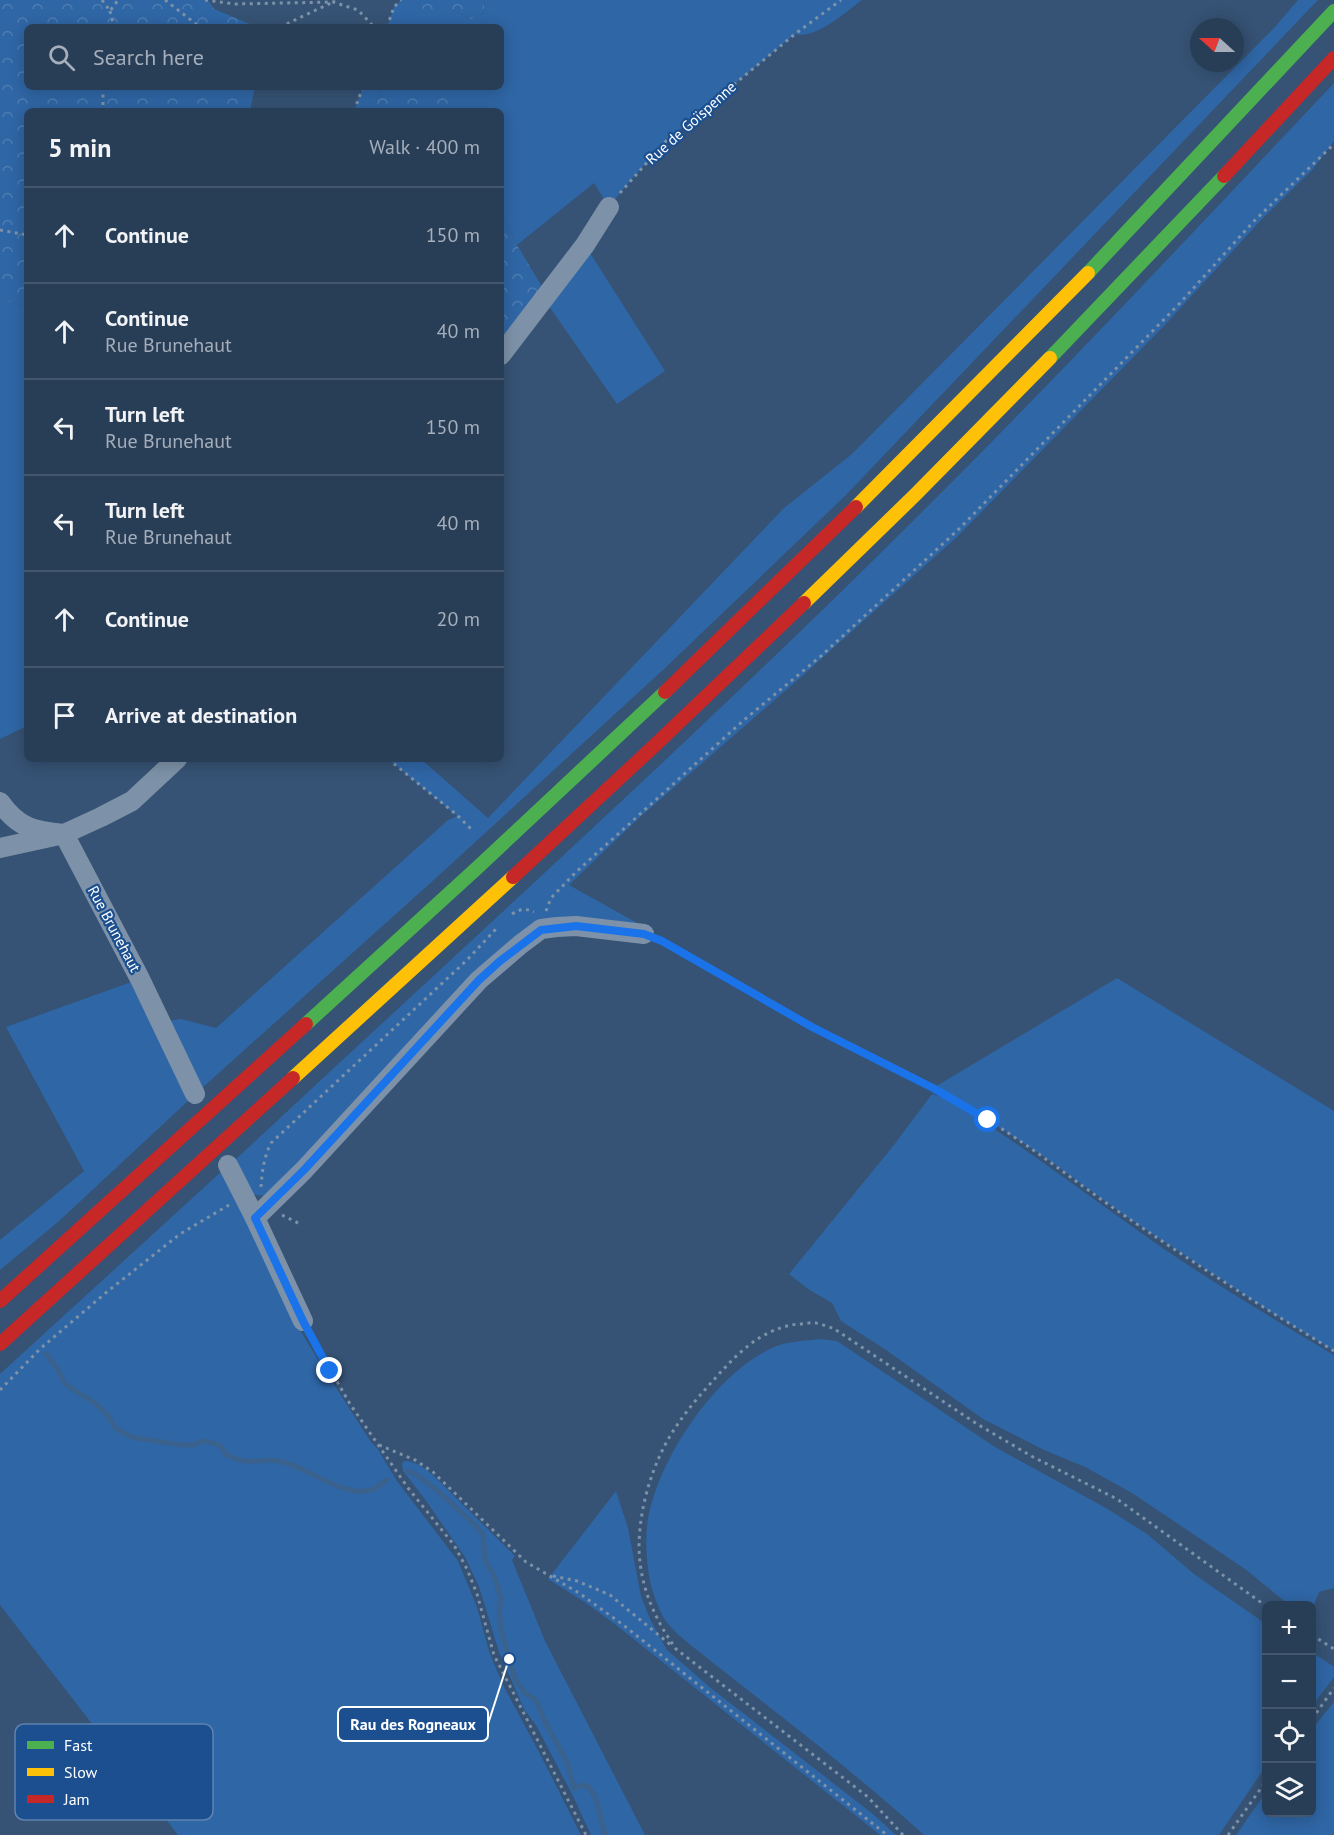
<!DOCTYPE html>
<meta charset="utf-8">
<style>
body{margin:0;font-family:"PT Sans",sans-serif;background:#344961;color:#f1f3f6}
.controls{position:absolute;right:18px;bottom:18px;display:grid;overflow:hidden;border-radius:9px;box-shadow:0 3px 15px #0003}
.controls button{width:54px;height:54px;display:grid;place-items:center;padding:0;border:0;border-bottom:2px solid #44576d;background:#283e57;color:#f1f3f6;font:30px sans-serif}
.compass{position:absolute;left:1190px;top:18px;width:54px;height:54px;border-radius:50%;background:#283e57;box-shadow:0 3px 15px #0003;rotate:291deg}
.stop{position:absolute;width:18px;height:18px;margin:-14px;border:4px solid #1a73e8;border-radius:50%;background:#fff}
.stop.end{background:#1a73e8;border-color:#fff;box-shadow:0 2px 6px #0008}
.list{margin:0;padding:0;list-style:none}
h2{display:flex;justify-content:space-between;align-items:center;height:78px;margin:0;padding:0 24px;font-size:26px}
h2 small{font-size:20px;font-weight:400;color:#a5aeba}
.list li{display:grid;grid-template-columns:39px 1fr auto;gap:18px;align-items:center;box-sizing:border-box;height:96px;padding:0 24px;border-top:2px solid #44576d}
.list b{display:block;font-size:22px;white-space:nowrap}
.list p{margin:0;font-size:20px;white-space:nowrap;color:#a5aeba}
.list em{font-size:20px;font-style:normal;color:#a5aeba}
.icon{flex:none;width:33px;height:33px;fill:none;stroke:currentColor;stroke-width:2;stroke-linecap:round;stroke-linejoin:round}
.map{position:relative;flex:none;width:1334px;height:1835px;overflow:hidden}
.search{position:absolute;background:#283e57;box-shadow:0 3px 15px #0003;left:24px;top:24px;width:480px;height:66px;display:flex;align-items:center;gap:15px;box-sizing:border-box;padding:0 21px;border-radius:9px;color:#a5aeba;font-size:22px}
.panel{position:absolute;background:#283e57;box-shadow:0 3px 15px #0003;left:24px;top:108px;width:480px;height:654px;border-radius:9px}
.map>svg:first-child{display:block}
.green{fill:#2f66a5}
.forest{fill:url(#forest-crowns)}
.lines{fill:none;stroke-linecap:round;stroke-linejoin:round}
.stream{stroke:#3b618d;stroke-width:5}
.path{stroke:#7d92a8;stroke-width:3;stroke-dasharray:3 4.5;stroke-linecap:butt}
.street{stroke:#7d92a8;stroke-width:20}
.fast{stroke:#4caf50;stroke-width:14}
.slow{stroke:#ffc107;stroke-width:14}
.jam{stroke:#c62828;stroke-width:14}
.route{stroke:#1a73e8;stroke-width:8}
.labels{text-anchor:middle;stroke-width:4.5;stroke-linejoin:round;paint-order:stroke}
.street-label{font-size:15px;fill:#fff;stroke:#1b4f8f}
.key{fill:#1b4f8f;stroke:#5f84b1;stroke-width:1.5}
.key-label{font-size:16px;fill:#fff}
.leader{fill:none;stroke:#fff;stroke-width:2}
.callout-dot{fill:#fff;stroke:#1b4f8f;stroke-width:2}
.callout{fill:#1b4f8f;stroke:#fff;stroke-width:2}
.callout-label{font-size:16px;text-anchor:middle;font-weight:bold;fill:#fff}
</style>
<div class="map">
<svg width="1334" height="1835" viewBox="0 0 1334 1835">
<defs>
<pattern id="forest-crowns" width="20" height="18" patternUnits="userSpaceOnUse" patternTransform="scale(1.5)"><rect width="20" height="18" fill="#2f66a5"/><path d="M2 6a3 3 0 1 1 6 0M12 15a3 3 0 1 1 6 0" fill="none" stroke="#4e7db2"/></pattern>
</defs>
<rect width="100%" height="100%" fill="#365274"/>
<g class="green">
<path d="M401,0H414L424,10H453L471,19L483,13L485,0H862C846,12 815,40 795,34L667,140L629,182L609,207L594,183L517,245L501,212V111H450L448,107L479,87H501V27H387L394,7Z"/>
<polygon points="1298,0 1318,0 844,497 664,669 436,878 201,1089 168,1021 181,1019 216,1028 448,820 457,816 388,759 421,759 488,818 784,508 852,454 1274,28"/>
<path d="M1334,83V141L1313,169L1262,219L1164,326L957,537L800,678L639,818L569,885L648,929L571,919L482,965L282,1181L266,1196L255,1195L250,1192L235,1160C463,947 695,738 916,518C1059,376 1196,229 1334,83Z"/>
<polygon points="363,87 382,87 373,111 354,111"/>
<polygon points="585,245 665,371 617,404 544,299"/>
<polygon points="0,299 27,307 27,726 0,739"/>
<polygon points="1117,978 1334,1111 1334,1351 1268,1310 1127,1217 1049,1160 988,1120 933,1088"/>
<polygon points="134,981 189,1100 58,1222 0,1270 0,1240 84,1171 6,1027"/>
<path d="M932,1094C957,1101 978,1118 999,1132C1044,1162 1086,1194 1130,1225C1195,1272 1265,1314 1334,1355V1588L1319,1592L1312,1610V1606L1289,1605L1245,1569L1132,1493L1085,1467L1044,1450L983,1419L886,1350L841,1321L832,1303L808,1289L789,1274L893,1146Z"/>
<polygon points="223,1170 294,1320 317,1358 371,1442 377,1448 397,1481 458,1561 477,1607 489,1651 502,1683 540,1754 581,1835 178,1835 0,1605 0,1374"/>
<path d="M821,1339L837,1341L995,1447L1106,1508L1147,1534L1194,1574L1266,1624V1766L1219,1835H924C849,1767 767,1706 688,1643C681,1637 674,1631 668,1624C660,1614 655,1599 651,1586C647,1567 645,1547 647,1527C654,1465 712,1378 768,1350C784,1341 803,1341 821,1339Z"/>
<path d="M404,1461C416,1461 424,1468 433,1475L515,1556L512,1560L545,1641L645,1835H591L573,1796L537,1727L524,1709L499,1652L479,1587L465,1557L424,1498L403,1471L402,1464Z"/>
<polygon points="616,1491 628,1528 641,1596 650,1619 667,1650 712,1689 873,1814 896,1835 880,1835 616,1625 586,1603 548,1579"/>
<polygon points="1312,1652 1334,1667 1334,1677 1312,1706"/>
<polygon points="1334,1702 1334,1835 1236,1835 1266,1792 1266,1812 1312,1812 1312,1729"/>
</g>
<g class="forest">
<polygon points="0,0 208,0 214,9 257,27 27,27 27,87 255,87 250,111 27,111 27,307 0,299"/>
<polygon points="414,0 485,0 483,13 471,19 453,10 424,10"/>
<polygon points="382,87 479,87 479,88 449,107 450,111 373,111"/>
<polygon points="501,212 517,245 547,295 501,355"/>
</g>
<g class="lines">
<g class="stream">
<path d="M46,1354L57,1368L65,1384L96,1404L108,1415L115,1428L131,1437L181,1445H195L201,1441C211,1443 222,1442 225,1454C231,1457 239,1461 246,1461C257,1462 268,1459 279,1461C307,1466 342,1498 371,1490C377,1488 382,1483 387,1480"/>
<path d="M408,1471C422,1474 463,1514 476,1526L483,1535L485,1559L487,1565L493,1573L501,1598L499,1612L501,1630L515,1679L525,1693L536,1700L544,1720L567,1762L574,1788L583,1785L589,1787L596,1799L605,1835"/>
</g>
<g class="path">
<polyline points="102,0 110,11 118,0"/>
<polyline points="165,0 200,27"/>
<polyline points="205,0 235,4 333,2 358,10 374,27"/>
<polyline points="110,11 114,27"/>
<polyline points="280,27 333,2 334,0"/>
<polyline points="387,27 394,7 401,0"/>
<polyline points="103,87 103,111"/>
<polyline points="354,111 363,87"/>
<polyline points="620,193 667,140 795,34 841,0"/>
<polyline points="0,230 27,235"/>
<polyline points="388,759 457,815 473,831"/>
<polyline points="546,911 551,898 576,872 744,720 821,656 960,528 1180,303 1254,221 1334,144"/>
<path d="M512,914C520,909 525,908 534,912"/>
<path d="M660,940C708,963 752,994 798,1019C860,1054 925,1082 986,1119C1036,1149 1080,1186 1128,1218C1195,1264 1264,1308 1334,1351"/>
<path d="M261,1187C262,1172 264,1157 271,1143L466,961L496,929"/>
<polyline points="282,1215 300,1224"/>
<polyline points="311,1336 350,1404 408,1488 454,1545 467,1569 477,1594 494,1655 586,1835"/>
<polyline points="0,1390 41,1348 108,1291 180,1234 229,1205"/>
<polyline points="379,1445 415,1460 433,1472 526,1562 579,1593 622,1624 887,1835"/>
<polyline points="553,1576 577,1581 610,1595 672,1646"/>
<polyline points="1312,1635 1334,1649"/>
<polyline points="1312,1719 1334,1688"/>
<path d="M903,1835L868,1797L676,1649C654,1618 640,1586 639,1548C639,1515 648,1480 662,1451C674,1426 692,1404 710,1384C735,1356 759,1329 798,1324C804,1324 811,1322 816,1323C822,1324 828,1327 833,1328L977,1424L1033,1457L1117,1499L1266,1606"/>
<polyline points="1228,1835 1266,1781"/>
</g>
<g class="street">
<polyline points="501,355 585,245 609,207"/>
<path d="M0,802C18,828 34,831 64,834L140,979L195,1094"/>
<polyline points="0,848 64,834 101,817 132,801 177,759"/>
<polyline points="228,1165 255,1218"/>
<polyline points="303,1321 255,1218 304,1170 479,980 521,944 541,929 557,927 576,926 644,934"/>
</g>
<g class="fast">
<polyline points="1088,273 1334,11"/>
<polyline points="1050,358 1224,176"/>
<polyline points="306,1024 477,868 665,692"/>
</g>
<g class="slow">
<polyline points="856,507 1088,273"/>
<polyline points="804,603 915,495 1050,358"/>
<polyline points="293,1078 513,877"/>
</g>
<g class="jam">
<polyline points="1224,176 1334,58"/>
<polyline points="665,692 856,507"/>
<polyline points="513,877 653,747 804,603"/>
<polyline points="0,1301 306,1024"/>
<polyline points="0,1344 293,1078"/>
</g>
</g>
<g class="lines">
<polyline class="route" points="330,1371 303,1321 255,1218 304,1170 479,980 500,961 541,930 576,926 644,934 662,941 812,1027 933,1088 988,1120"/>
</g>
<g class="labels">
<g class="street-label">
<text transform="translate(691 123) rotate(-42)" y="5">Rue de Goïspenne</text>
<text transform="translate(114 929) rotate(62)" y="5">Rue Brunehaut</text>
</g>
</g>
<rect x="15" y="1724" width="198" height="96" rx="9" class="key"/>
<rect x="27" y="1741" width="27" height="8" fill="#4caf50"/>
<rect x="27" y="1768" width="27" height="8" fill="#ffc107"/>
<rect x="27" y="1795" width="27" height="8" fill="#c62828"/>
<g class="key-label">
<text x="64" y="1751">Fast</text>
<text x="64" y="1778">Slow</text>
<text x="64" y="1805">Jam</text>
</g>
<path class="leader" d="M509 1659L488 1724"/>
<circle class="callout-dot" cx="509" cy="1659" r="6"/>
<rect class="callout" x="338" y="1707" width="150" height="34" rx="6"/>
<g class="callout-label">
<text x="413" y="1730">Rau des Rogneaux</text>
</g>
</svg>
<div class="controls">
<button>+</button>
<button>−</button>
<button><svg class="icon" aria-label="locate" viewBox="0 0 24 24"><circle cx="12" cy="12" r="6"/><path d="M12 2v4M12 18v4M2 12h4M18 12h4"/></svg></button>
<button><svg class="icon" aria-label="layers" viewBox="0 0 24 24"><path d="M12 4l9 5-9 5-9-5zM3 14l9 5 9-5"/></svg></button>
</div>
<svg class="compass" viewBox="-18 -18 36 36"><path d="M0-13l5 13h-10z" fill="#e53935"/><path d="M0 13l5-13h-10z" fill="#a5aeba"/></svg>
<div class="stop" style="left:988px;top:1120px"></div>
<div class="stop end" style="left:330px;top:1371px"></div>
<div class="search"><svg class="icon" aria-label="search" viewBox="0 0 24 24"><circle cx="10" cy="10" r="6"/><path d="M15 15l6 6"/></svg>Search here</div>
<section class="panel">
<h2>5 min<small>Walk · 400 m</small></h2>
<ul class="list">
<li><svg class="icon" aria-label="ahead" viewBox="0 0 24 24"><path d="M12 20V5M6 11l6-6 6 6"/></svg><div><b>Continue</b></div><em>150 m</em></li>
<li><svg class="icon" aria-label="ahead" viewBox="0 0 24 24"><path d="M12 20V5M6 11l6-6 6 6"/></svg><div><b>Continue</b><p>Rue Brunehaut</p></div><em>40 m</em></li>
<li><svg class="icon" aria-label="left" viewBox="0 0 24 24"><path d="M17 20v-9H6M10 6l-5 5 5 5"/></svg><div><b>Turn left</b><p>Rue Brunehaut</p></div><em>150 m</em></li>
<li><svg class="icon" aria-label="left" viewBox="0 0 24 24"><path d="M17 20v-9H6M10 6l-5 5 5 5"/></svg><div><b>Turn left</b><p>Rue Brunehaut</p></div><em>40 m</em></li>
<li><svg class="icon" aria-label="ahead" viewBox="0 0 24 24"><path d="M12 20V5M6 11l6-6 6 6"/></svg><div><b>Continue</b></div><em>20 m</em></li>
<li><svg class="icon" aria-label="arrive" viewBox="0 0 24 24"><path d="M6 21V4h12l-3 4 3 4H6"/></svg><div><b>Arrive at destination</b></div></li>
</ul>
</section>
</div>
